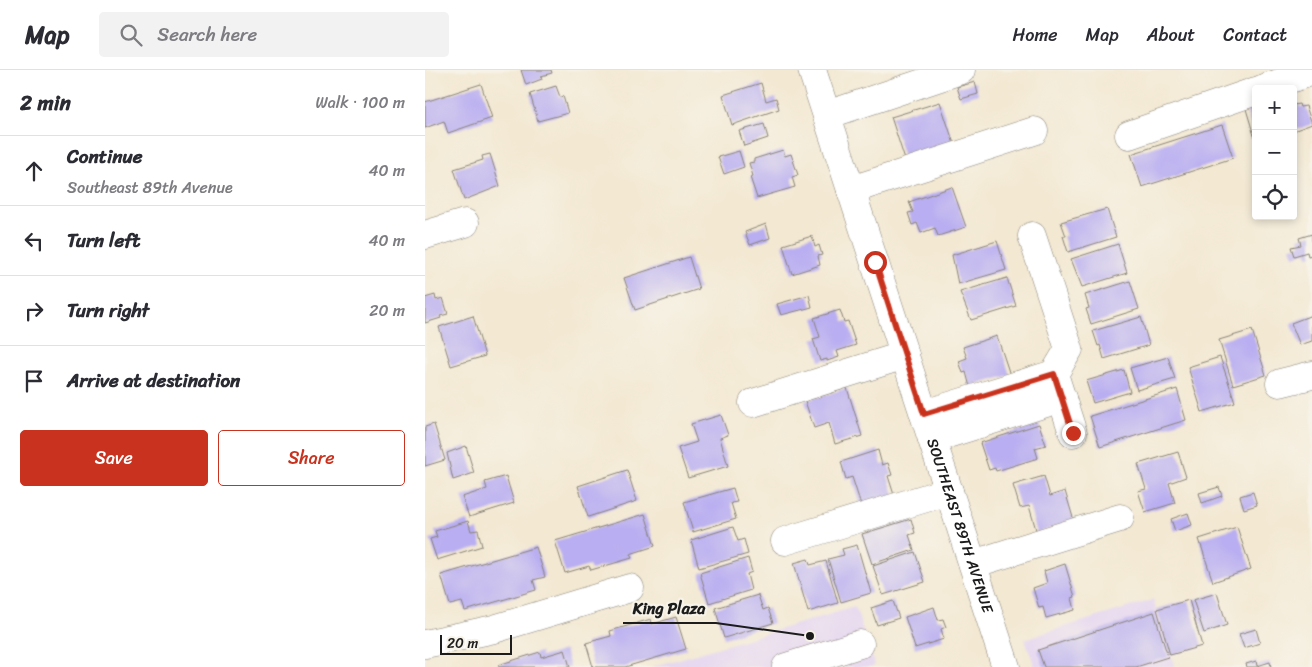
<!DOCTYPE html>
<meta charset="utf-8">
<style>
body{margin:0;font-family:Sriracha,sans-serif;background:#f2f2f3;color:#2b2b33}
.controls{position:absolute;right:15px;top:15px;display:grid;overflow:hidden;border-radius:5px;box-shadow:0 2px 8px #0003}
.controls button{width:45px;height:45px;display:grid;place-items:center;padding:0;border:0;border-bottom:1px solid #e1e1e2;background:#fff;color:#2b2b33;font:25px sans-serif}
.scale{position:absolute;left:15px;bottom:12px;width:72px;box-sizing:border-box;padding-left:5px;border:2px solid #1c1c1c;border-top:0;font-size:14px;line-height:18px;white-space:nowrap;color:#1c1c1c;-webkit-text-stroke:4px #f7f3e8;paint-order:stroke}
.stop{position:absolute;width:15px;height:15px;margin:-11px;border:4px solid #c8321e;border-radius:50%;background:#fff}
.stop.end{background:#c8321e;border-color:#fff;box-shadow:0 1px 5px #0008}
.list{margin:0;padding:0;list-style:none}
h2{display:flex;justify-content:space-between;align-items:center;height:65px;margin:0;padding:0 20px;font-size:21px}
h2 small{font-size:16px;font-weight:400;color:#7c7c81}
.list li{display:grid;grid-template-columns:32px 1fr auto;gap:15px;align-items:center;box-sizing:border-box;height:70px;padding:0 20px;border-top:1px solid #e1e1e2}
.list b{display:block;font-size:19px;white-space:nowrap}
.list p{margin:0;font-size:16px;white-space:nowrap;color:#7c7c81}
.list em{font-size:16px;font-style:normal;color:#7c7c81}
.actions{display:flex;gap:10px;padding:15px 20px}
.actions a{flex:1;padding:11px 0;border:1px solid #c8321e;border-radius:5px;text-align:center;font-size:18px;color:#c8321e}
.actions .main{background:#c8321e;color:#fff}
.icon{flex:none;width:28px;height:28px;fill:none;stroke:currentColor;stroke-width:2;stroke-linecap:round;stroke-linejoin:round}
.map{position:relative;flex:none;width:887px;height:597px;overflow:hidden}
header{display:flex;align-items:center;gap:30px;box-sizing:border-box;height:70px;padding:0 25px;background:#fff;border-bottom:1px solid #e1e1e2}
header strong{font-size:24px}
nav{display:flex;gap:28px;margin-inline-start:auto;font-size:18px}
.search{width:350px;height:45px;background:#f2f2f3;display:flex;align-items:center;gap:12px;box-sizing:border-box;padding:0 18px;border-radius:5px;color:#7c7c81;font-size:19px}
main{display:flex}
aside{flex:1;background:#fff}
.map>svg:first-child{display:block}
.built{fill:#e3d3f2}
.building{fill:#b9aef1}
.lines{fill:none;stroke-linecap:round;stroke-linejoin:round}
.minor-casing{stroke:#888277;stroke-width:29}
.minor{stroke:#fff;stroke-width:28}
.route{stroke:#c8321e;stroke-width:6}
.labels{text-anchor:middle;stroke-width:4.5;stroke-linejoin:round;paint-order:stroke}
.street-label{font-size:15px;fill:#1c1c1c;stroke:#f7f3e8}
.leader{fill:none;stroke:#1c1c1c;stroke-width:2}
.callout-dot{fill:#1c1c1c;stroke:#f7f3e8;stroke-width:2}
.callout-label{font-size:16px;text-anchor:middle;font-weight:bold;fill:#1c1c1c;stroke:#f7f3e8;stroke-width:4.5;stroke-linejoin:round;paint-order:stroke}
</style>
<header>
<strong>Map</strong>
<div class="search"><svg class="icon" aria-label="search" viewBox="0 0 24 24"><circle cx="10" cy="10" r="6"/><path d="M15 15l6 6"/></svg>Search here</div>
<nav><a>Home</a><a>Map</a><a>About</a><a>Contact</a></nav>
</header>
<main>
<aside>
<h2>2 min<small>Walk · 100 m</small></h2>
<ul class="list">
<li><svg class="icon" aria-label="ahead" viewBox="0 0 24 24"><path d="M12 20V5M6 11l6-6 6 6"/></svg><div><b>Continue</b><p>Southeast 89th Avenue</p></div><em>40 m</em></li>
<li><svg class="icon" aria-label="left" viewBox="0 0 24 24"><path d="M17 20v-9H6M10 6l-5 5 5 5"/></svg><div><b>Turn left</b></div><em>40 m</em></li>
<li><svg class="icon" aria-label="right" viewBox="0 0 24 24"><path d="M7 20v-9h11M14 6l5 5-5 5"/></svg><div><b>Turn right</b></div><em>20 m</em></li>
<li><svg class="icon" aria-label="arrive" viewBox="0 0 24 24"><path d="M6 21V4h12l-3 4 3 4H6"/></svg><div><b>Arrive at destination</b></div></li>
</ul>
<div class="actions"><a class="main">Save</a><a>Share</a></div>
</aside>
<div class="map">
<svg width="887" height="597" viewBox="0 0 887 597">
<rect width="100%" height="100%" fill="#f7f3e8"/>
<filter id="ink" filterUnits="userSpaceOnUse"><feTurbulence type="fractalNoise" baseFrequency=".02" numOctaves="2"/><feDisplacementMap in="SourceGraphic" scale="10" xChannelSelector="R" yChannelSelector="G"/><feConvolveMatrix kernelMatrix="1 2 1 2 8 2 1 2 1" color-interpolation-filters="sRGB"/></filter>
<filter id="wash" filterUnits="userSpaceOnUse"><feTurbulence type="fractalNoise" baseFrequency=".0096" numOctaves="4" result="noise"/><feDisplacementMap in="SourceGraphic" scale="20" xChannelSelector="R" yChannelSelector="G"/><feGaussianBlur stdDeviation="1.12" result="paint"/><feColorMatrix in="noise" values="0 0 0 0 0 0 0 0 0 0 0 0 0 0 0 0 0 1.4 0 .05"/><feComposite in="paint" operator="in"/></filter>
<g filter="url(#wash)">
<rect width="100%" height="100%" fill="#f3e8d2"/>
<g class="built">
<polygon points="728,530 750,597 610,597 600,569"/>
<polygon points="430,537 450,595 445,597 227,597"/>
</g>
<g id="blocks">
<g class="building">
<polygon points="96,0 126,0 127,3 116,6 117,9 101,15"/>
<polygon points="550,12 553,24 536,29 532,17"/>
<polygon points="336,13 341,31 351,28 354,39 307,55 298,25"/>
<polygon points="56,14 67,48 23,63 19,51 0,58 0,32"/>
<polygon points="131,16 135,27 138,26 143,43 113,51 105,24"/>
<polygon points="515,32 530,77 481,93 466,47"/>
<polygon points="874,34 875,37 881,36 887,54 868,61 868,35"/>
<polygon points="831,35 831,69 830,69 821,39"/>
<polygon points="339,54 343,68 319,76 314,61"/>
<polygon points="797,55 808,88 717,117 706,84"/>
<polygon points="358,80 360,86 366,84 373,105 367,107 370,117 332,128 325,107 328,106 324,93 329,92 329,89"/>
<polygon points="314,81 319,97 299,104 293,87"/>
<polygon points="65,84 75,116 39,130 29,99 58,90 57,86"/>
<polygon points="527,117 541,157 513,166 510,158 496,163 492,153 487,155 483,143 488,142 484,132"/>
<polygon points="682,139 691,167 643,182 638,166 641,166 636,152"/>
<polygon points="341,154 345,168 325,175 320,162"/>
<polygon points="887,164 887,185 883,186 882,182 869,186 866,177 876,175 874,168"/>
<polygon points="387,166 390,177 394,175 397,185 393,186 395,195 367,204 358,175"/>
<polygon points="572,171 581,200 533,214 527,185"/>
<polygon points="693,174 702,203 657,217 646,189"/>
<polygon points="264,187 274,219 210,240 199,208"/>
<polygon points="582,208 591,236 546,250 535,222"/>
<polygon points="705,211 714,239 666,254 661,239 664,238 660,225"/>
<polygon points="10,225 11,230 18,228 23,244 15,246 16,248 0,253 0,228"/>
<polygon points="384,225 387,237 356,245 352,234"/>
<polygon points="415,240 419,252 423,251 431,275 412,281 414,287 402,291 402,289 395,291 388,269 395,267 389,248"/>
<polygon points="887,245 887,271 875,275 866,253"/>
<polygon points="48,246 60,286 26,296 14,257"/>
<polygon points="716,247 724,275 679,289 675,275 673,276 668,261"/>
<polygon points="827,260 841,305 808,315 794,270"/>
<polygon points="572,266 585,305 545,317 541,302 538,303 534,291 542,288 538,277"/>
<polygon points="743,287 750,309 712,320 705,298"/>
<polygon points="795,287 810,332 777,342 763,297"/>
<polygon points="699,300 705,322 668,333 661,311"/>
<polygon points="422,318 437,366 410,374 404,353 389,358 380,331"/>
<polygon points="752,319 761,350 675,377 665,346"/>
<polygon points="296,345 303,365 295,368 303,396 263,408 253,378 272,372 266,354"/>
<polygon points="9,354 20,390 0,396 0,357"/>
<polygon points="614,354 621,375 610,378 613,388 571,401 570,398 564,400 555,373"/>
<polygon points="41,376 49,403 28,410 22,383"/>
<polygon points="453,380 457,395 463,393 467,405 463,406 470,428 437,438 427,407 421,409 416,392"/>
<polygon points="753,382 761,407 744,413 750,433 720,442 713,421 721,419 713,394"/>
<polygon points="202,400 212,431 163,447 153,416"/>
<polygon points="81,406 89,433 44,447 37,427 62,419 60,412"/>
<polygon points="619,406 625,426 640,421 649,451 612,463 604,436 595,438 588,415"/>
<polygon points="794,417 797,426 777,433 774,423"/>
<polygon points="308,418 312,432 306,433 311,449 268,462 259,432"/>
<polygon points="828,422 832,435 819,439 815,426"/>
<polygon points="763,443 767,455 750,461 746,449"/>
<polygon points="220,444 230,476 205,484 207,488 166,500 164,496 140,503 130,471"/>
<polygon points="486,449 490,463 484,465 489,480 447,494 437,464"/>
<polygon points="43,451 46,461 53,460 57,476 12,490 5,469 12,467 10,461"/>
<polygon points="308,457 313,471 319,469 323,484 274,498 266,470"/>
<polygon points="812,457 826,499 788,512 774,469"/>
<polygon points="432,475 446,523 416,532 403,489 419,485 417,479"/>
<polygon points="111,477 120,507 108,510 111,520 40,541 37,532 25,535 16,505"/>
<polygon points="490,482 500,512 458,525 448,496"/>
<polygon points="323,488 327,502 322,504 326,520 284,533 275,503"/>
<polygon points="383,489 385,495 401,491 413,533 383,542 369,493"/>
<polygon points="640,494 650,527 647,528 650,540 621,548 618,537 614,538 608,518 622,513 619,501"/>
<polygon points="792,523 802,555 779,563 768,530"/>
<polygon points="333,525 338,540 343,538 348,553 299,568 290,538"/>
<polygon points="764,530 777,576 745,585 732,539"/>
<polygon points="468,531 474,548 452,555 446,538"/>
<polygon points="509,537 513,550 518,549 521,557 516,559 519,569 490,578 480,547"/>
<polygon points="729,542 743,587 711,597 619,597 613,580"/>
<polygon points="251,547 261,579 200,597 168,597 161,573 186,566 185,561 226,549 227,554"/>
<polygon points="831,559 835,573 819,578 814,564"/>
<polygon points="140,580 145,597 74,597 73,595 115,582 116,587"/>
<polygon points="831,591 832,596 845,592 846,597 822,597 821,594"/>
</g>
</g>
</g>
<g filter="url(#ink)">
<use href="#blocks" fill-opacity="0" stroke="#888277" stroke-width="1"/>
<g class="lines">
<defs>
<g id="minor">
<path id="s1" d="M387,0L581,597"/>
<polyline points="837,19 887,1"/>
<polyline points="402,45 536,0"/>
<polyline points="704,65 831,21"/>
<polyline points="426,120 609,61"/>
<polyline points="0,165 40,153"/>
<polyline points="607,166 644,279 629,304 648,363"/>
<polyline points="855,313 887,305"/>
<polyline points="328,333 480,285"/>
<polyline points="499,344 629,304"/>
<polyline points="507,369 637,328"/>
<polyline points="360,471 524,421"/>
<polyline points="548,494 695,448"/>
<polyline points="0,574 69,559 205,518"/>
<polyline points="361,597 435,574"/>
</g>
</defs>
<use href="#minor" class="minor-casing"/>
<use href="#minor" class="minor"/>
</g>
</g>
<g class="lines" filter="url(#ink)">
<polyline class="route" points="450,192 499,344 629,304 648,363"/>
</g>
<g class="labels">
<g class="street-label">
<text dy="5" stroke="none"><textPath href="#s1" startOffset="479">SOUTHEAST 89TH AVENUE</textPath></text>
</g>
</g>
<path class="leader" d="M385 566L291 553H198"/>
<circle class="callout-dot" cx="385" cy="566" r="5"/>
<g class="callout-label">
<text x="244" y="544">King Plaza</text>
</g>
</svg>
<div class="controls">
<button>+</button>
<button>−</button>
<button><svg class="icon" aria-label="locate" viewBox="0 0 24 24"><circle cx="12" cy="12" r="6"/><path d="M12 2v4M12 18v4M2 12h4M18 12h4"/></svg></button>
</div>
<div class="scale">20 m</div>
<div class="stop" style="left:450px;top:192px"></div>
<div class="stop end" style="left:648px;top:363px"></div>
</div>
</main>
